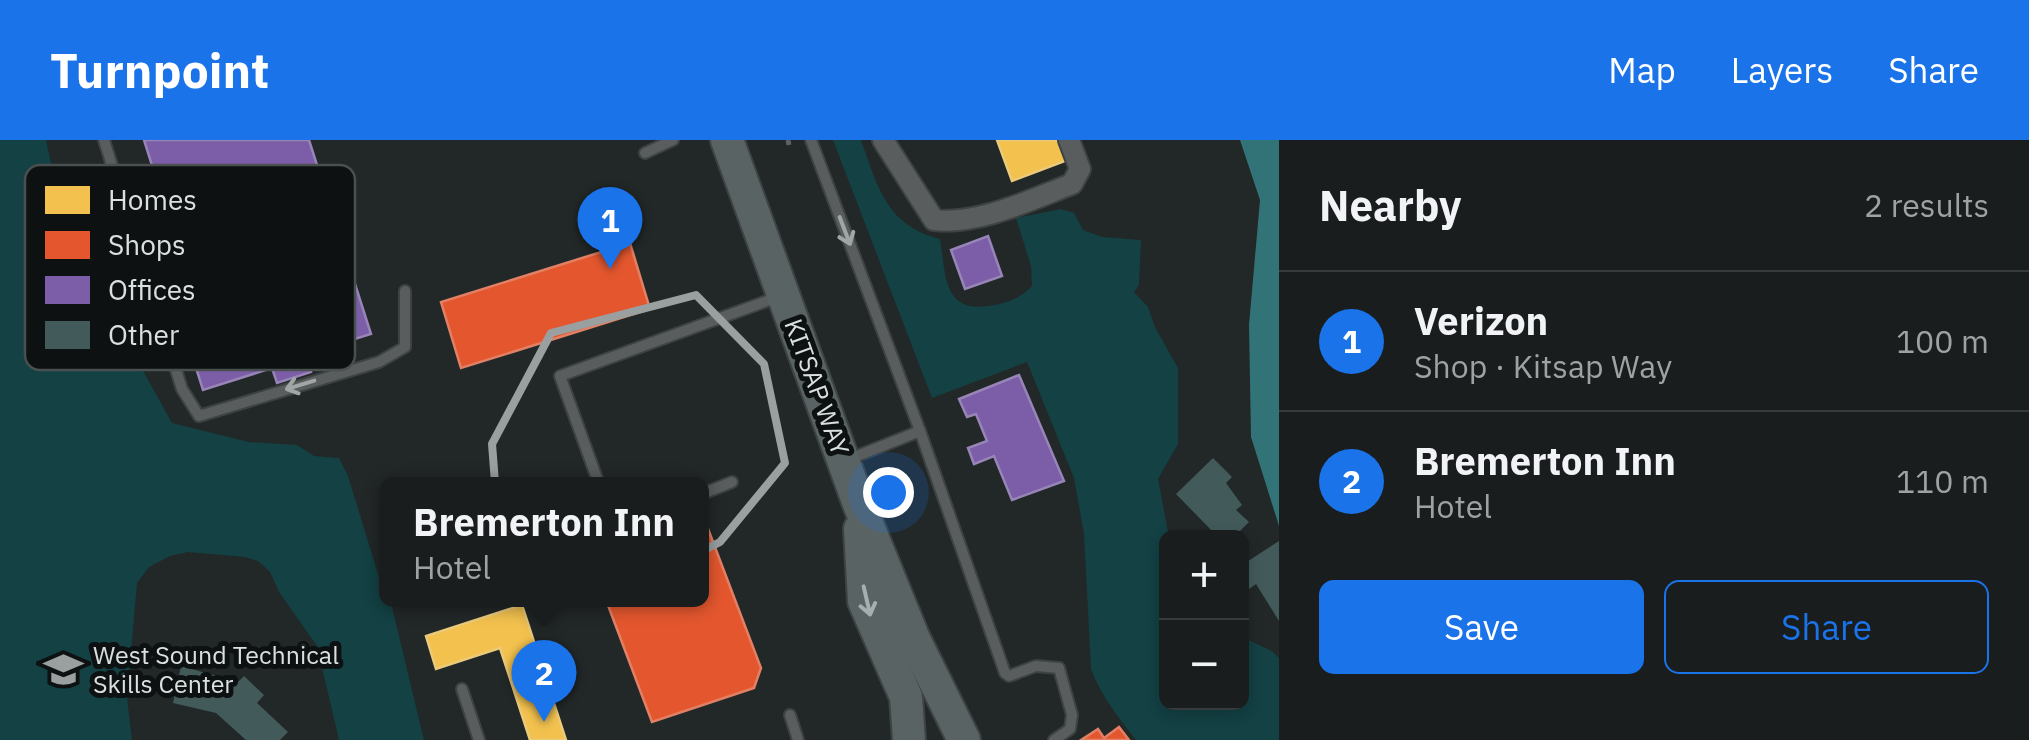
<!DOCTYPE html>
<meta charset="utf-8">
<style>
body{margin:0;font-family:"IBM Plex Sans",sans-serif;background:#272a2a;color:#f1f3f6}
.controls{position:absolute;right:30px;bottom:30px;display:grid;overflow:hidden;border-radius:15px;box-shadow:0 5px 15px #0003}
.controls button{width:90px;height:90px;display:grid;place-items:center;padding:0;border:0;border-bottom:2px solid #383b3b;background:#1a1d1d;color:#f1f3f6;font:50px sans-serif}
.you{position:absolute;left:888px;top:352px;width:35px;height:35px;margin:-25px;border:8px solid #fff;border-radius:50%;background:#1a73e8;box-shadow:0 0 0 15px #1a73e833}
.badge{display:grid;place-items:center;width:65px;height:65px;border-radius:50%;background:#1a73e8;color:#fff;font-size:32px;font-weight:700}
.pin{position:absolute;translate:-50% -82px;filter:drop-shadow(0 2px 5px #0008)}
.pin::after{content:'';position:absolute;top:52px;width:35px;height:30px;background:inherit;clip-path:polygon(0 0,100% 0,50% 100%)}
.popup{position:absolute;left:379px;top:337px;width:330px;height:130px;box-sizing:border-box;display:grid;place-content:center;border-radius:15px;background:#1a1d1d;filter:drop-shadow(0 2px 8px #0005);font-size:32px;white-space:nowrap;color:#9fa2a4}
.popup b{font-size:38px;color:#f1f3f6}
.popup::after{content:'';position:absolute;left:50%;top:100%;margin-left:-20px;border:20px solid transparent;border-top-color:#1a1d1d}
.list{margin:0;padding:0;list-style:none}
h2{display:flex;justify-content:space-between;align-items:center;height:130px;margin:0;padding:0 40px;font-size:42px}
h2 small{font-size:32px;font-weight:400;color:#9fa2a4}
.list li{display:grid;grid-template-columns:65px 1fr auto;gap:30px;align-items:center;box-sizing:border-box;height:140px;padding:0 40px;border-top:2px solid #383b3b}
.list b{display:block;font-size:38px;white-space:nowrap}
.list p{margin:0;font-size:32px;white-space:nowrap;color:#9fa2a4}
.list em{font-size:32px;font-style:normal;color:#9fa2a4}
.actions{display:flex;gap:20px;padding:30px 40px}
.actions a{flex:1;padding:22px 0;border:2px solid #1a73e8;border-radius:15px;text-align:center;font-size:35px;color:#1a73e8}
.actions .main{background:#1a73e8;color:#fff}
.map{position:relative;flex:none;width:1279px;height:600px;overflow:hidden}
header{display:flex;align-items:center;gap:60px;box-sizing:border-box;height:140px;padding:0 50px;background:#1a73e8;color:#fff}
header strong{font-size:48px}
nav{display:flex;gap:55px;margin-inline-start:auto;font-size:35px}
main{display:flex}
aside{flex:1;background:#1a1d1d}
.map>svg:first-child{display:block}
.green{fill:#134144}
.water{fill:#327378}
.homes{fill:#f2c14e;stroke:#ebca7a;stroke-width:2.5}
.shops{fill:#e4572e;stroke:#e18064;stroke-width:2.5}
.offices{fill:#7b5ea7;stroke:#9885b8;stroke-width:2.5}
.building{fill:#435a5b}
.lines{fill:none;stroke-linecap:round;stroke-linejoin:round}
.lane-casing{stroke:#3d4242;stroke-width:14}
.street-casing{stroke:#3d4242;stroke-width:24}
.primary-casing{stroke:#3d4242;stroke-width:36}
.path{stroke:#5e6262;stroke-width:5;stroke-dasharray:8 8;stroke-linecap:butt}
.lane{stroke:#595d5d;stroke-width:10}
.street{stroke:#595d5d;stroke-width:20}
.primary{stroke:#596364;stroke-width:32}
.oneway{stroke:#a0a5a6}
.oneway2{stroke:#a6aeaf}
.marked{fill:none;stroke:#9a9fa0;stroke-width:8;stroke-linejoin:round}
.labels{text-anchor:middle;stroke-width:10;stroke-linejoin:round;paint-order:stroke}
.street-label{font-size:25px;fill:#dae0e1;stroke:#0d1111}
.poi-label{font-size:25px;fill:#dae0e1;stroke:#0d1111;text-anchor:start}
.key{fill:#0d1111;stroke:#4a4f4f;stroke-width:2.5}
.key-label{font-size:28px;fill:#dae0e1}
</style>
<header>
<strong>Turnpoint</strong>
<nav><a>Map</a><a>Layers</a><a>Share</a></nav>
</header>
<main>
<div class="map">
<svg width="1279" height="600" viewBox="0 0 1279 600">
<rect width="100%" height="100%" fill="#222727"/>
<g class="green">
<polygon points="0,0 46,0 54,36 86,128 172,283 249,302 297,305 314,316 339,318 348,336 386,460 392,467 424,600 339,600 317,506 279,452 270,432 258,421 245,417 188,412 170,416 149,427 137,443 127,558 132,600 0,600"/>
<path d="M833,0H861C878,47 886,85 940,99C946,133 942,173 989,166C1008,163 1019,159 1032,146L1031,126L1016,78L1061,69L1074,73L1083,90L1102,97L1141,100L1139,145L1134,152L1148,167L1155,187L1178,228V304L1158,339L1169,397L1166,398V562H1242V497L1272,511L1279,518V600H1136C1118,577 1101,556 1091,529L1084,394L1074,338L1027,222L932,258Z"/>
</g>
<polygon class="water" points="1240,0 1279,0 1279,386 1251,297 1249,185 1260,60"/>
<g class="homes">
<polygon points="997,0 1062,0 1070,19 1012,41"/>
<polygon points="522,465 566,600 530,600 500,508 436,529 426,496"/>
</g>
<g class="shops">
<polygon points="630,103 650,169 461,228 441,162"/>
<polygon points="702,373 761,528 754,548 652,582 606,460 702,460"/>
<polygon points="1119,587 1129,600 1081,600 1098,589 1104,598"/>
</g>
<g class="offices">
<polygon points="144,0 309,0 371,194 306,214 311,232 277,243 272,228 203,250 142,57 160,51"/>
<polygon points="988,96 1002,136 965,149 951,110"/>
<polygon points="1019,235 1064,341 1012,360 994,316 974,324 968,308 987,301 976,274 967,277 959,259"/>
</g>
<g class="building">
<polygon points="1213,318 1232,337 1226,343 1242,365 1236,370 1249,382 1233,398 1219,398 1176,354"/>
<polygon points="1279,401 1279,481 1256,444 1245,452 1242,447 1242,425"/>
<polygon points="181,526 238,542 244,536 264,555 257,563 288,592 280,600 246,600 216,573 173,563"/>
</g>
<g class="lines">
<defs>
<g id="lane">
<polyline points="104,0 182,249 199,276 379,222 405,207 405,151"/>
<polyline points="811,0 920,291 1005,533 1009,536 1036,526 1059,528 1072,575 1070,589 1054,600"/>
<polyline points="645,13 673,0"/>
<polyline points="847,320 920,291"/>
<polyline points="599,344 560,236 778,157"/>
<polyline points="702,354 732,342"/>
<polyline points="462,549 479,600"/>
<polyline points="790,575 798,600"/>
</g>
<path id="street" d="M883,0L934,80C979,85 1030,60 1072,44L1080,29L1069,0"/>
<g id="primary">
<polyline points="727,0 859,364 914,499 964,600"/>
<polyline points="860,389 864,461 906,557 909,600"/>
</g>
</defs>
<use href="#lane" class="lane-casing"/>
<use href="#street" class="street-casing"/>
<use href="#primary" class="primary-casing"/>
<polyline class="path" points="788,0 789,5"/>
<use href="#lane" class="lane"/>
<use href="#street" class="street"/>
<use href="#primary" class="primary"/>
</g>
<defs><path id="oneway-shaft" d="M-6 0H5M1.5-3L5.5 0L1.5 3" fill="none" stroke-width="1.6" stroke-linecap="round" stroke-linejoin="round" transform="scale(2.5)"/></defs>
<g class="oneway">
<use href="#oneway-shaft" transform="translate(845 91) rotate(69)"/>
<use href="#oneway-shaft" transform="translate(300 245) rotate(163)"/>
</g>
<use class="oneway2" href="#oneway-shaft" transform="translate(867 461) rotate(77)"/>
<path class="marked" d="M696,155L764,224L785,323L720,402L629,449L497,368L492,304L551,193Z"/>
<defs>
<symbol id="school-bare" viewBox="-9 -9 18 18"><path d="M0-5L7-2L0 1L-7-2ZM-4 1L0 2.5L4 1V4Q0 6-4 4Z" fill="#9a9fa0" stroke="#0d1111" stroke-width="2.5" paint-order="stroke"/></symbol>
</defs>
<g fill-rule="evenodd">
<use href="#school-bare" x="36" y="502" width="55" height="55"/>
</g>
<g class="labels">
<g class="street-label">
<text transform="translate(817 247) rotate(70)" y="9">KITSAP WAY</text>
</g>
<g class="poi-label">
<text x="93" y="524">West Sound Technical<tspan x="93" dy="29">Skills Center</tspan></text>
</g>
</g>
<rect x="25" y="25" width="330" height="205" rx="15" class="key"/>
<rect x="45" y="46" width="45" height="28" fill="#f2c14e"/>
<rect x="45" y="91" width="45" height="28" fill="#e4572e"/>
<rect x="45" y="136" width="45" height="28" fill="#7b5ea7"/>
<rect x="45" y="181" width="45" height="28" fill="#435a5b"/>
<g class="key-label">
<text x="108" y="70">Homes</text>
<text x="108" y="115">Shops</text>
<text x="108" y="160">Offices</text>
<text x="108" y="205">Other</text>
</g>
</svg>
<div class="controls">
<button>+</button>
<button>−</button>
</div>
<div class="you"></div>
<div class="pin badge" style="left:610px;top:129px">1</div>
<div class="pin badge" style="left:544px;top:582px">2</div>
<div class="popup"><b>Bremerton Inn</b>Hotel</div>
</div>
<aside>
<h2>Nearby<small>2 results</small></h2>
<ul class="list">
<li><span class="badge">1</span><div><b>Verizon</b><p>Shop · Kitsap Way</p></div><em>100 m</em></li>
<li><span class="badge">2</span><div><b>Bremerton Inn</b><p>Hotel</p></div><em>110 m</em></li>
</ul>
<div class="actions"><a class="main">Save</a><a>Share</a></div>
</aside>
</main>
